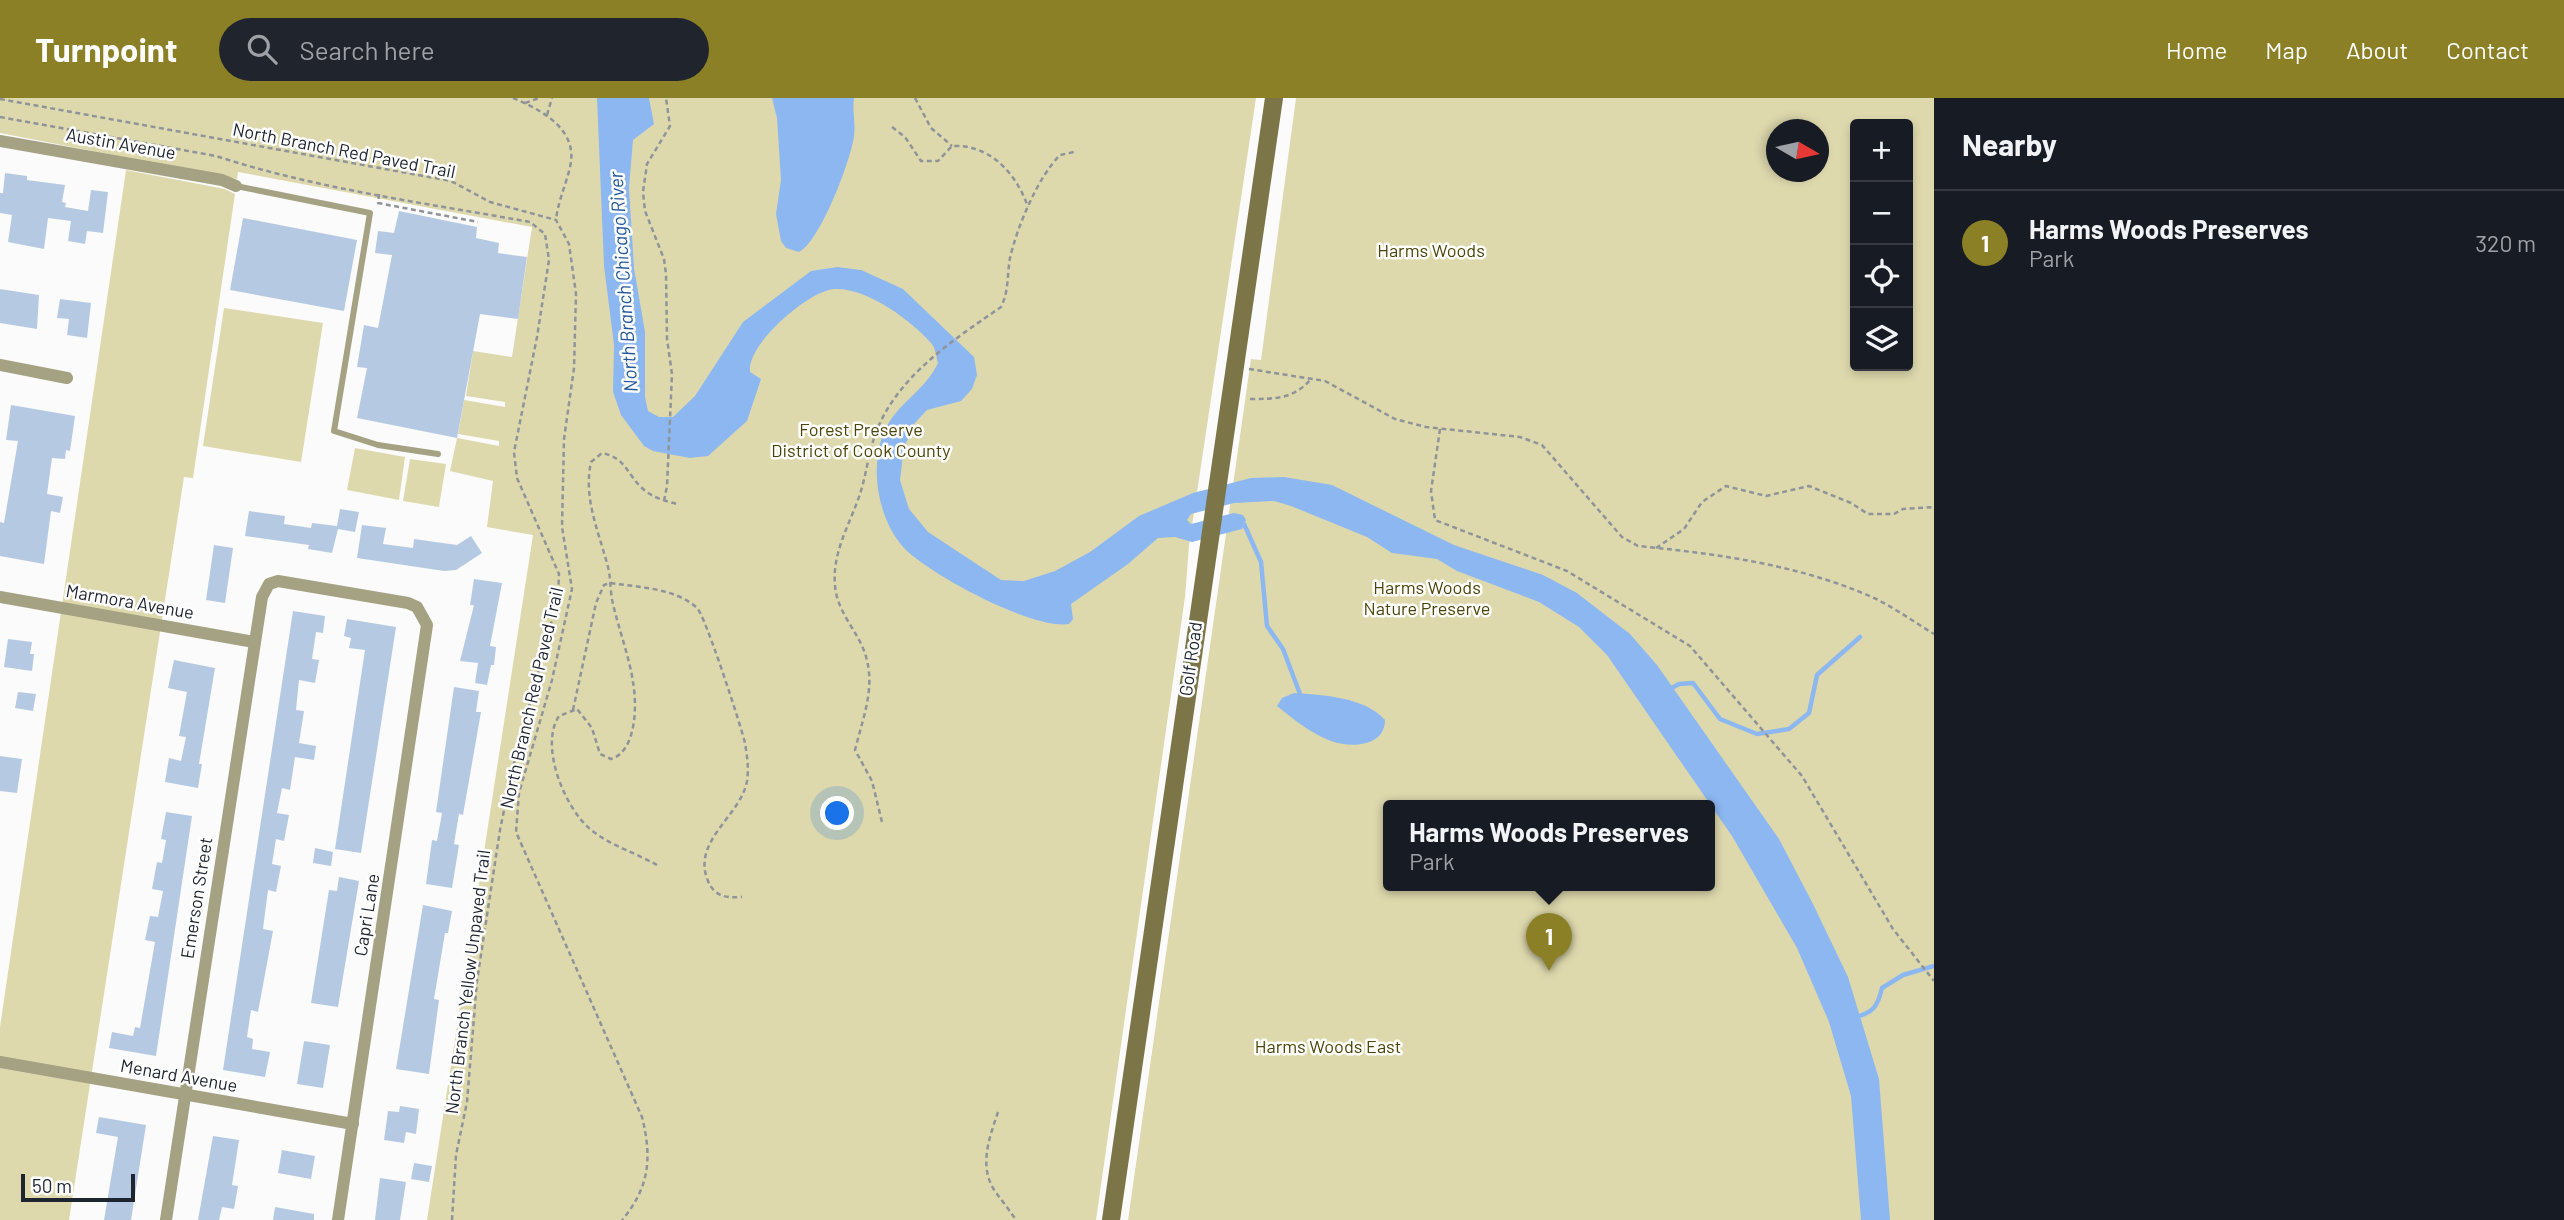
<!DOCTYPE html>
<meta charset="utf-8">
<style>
body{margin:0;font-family:Barlow,sans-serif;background:#20242c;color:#f1f3f6}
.controls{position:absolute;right:21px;top:21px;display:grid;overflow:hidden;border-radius:7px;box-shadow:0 4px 10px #0003}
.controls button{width:63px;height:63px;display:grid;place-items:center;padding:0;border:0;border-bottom:2px solid #363941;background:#171b24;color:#f1f3f6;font:35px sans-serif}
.compass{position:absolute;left:1766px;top:21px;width:63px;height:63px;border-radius:50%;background:#171b24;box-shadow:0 4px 10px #0003;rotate:99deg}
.scale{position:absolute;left:21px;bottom:18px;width:114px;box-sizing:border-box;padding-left:7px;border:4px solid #1e252f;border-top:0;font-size:19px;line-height:24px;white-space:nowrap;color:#1e252f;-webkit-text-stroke:5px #fff;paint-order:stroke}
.you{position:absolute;left:838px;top:716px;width:24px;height:24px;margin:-18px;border:5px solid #fff;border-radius:50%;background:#1a73e8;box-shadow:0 0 0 10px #1a73e833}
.badge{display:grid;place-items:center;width:46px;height:46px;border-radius:50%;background:#8c8027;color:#fff;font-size:23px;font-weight:700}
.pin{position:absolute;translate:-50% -58px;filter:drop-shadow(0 2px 4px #0008)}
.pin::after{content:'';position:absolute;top:37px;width:24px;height:21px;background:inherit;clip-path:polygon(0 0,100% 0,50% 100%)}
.popup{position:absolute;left:1383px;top:702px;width:332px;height:91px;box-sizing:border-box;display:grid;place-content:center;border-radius:7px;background:#171b24;filter:drop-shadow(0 2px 5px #0005);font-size:23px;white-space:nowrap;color:#9ea1a6}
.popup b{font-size:26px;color:#f1f3f6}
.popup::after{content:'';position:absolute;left:50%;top:100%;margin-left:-14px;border:14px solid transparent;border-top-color:#171b24}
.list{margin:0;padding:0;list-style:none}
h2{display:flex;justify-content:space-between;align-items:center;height:91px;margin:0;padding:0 28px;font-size:30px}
h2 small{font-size:23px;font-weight:400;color:#9ea1a6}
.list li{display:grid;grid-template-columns:46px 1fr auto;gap:21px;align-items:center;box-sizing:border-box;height:105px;padding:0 28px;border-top:2px solid #363941}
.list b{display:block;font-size:26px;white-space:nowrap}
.list p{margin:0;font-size:23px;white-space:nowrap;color:#9ea1a6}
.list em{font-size:23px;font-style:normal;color:#9ea1a6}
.icon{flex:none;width:38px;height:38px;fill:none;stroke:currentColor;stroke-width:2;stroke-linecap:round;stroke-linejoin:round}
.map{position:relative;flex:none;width:1934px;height:1122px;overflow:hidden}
header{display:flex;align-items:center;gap:42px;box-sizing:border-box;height:98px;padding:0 35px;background:#8c8027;color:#fff}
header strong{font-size:33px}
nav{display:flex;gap:38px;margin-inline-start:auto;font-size:24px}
.search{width:490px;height:63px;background:#20242c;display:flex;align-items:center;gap:18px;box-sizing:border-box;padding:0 24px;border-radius:38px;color:#9ea1a6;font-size:26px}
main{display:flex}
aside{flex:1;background:#171b24}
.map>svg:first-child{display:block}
.green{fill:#ded9ad;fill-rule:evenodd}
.water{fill:#8db7f1}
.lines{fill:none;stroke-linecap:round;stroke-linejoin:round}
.stream{stroke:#8db7f1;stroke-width:4.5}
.building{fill:#b6c9e3}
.path{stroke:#909499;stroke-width:2.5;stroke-dasharray:5 3.5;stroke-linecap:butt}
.lane{stroke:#a5a183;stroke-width:6}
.street{stroke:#a5a183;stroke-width:12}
.secondary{stroke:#7c7548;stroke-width:18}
.labels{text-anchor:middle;stroke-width:5;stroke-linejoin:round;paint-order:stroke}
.street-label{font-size:18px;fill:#1e252f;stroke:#fff}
.park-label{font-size:18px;fill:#4c450a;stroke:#fff}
.water-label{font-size:19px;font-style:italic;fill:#22579c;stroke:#fff}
</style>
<header>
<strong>Turnpoint</strong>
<div class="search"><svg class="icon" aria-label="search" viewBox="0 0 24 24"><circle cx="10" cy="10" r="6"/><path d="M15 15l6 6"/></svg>Search here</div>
<nav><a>Home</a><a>Map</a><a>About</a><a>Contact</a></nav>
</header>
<main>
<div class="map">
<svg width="1934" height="1122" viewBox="0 0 1934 1122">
<rect width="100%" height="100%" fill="#fbfbfb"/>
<g class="green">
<polygon points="0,0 1256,0 1189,448 1185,499 1096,1122 427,1122 533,437 487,429 493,383 450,373 457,340 499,348 499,343 458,336 464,302 505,309 505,304 466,298 473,253 512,259 532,129 238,74 237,81 0,35"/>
<path d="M1296,0H1934V1122H1128L1251,261L1261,262ZM1855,26H1908V268H1855ZM1776,32H1818V74H1776ZM1388,707H1710V787H1388Z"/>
<polygon points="126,72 225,91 235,96 193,380 184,379 69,1122 0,1122 0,929"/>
<polygon points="224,210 323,225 301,364 203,348"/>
<polygon points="355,350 405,359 399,402 347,392"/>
<polygon points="410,361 446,366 439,409 403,403"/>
</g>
<g class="water">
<path d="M597,0H649L654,26L633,42L629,90L634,170L645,234V299L648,313L659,319H673L695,298L743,224L811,173L837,169L861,172L903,191L974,259L977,277L972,291L961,303L927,312L914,326L904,350L900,382L909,411L928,434L1001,482L1024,483L1055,473L1090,454L1139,418L1193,395L1251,380L1284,379L1332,387L1454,447L1543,477L1577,495L1630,536L1657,567L1779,741L1813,806L1848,879L1879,981L1890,1122H1861L1851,998L1829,924L1797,850L1732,738L1607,557L1579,529L1539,504L1457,473L1437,461L1392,455L1367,439L1291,408L1274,403L1234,405L1191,416L1187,422L1191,426L1234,415L1243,417L1246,422L1242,431L1192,444L1175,439L1158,440L1128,466L1071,506L1073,521L1069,526C1033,532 933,478 906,452C883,429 873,388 878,357C885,307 920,302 938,265C936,259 936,250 931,245C911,222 866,189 834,191C808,193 746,247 750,274L761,281L747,323L708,358L690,360L653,353L644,348L621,317L613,294L614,247L604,168Z"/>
<path d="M772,0H854C852,13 856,26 854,38C851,62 820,144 799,154L786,150L781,143L776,116L781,82L777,20Z"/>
<path d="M1294,595C1323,597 1365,599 1385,622C1385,634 1378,642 1366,645C1333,654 1302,628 1277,608L1282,600Z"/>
</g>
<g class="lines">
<g class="stream">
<polyline points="1244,426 1261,464 1267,528 1283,551 1300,596"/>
<polyline points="1668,592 1679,586 1693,585 1720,621 1757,636 1789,631 1809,615 1817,577 1860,539"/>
<path d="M1855,919C1874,915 1878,907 1882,890L1903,877L1934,868"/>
</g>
</g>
<g class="building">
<polygon points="5,75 27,78 27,82 65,87 62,104 66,105 65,109 88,113 91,92 108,94 103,135 87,133 85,146 68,143 71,123 48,120 44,151 8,144 12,117 0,115 0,95 3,95"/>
<polygon points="399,113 477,129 476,140 499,145 498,155 527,159 518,221 480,216 457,340 357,320 367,270 357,269 364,227 378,230 392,157 375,155 378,133 394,135"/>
<polygon points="243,120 357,142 344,213 230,192"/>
<polygon points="0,191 39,197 37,231 0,225"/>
<polygon points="60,201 91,205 87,240 67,237 69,221 57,220"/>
<polygon points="11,307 75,318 70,353 66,352 65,361 52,360 47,396 63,399 60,415 51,413 44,466 0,458 0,424 4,425 18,343 6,342"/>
<polygon points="340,411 359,414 355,434 338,431 332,455 308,451 309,447 245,438 249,413 285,418 284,426 311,430 312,425 337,428"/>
<polygon points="362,427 386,430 383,446 413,450 414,441 457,447 471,438 482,455 456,472 444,473 357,460"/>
<polygon points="214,447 233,450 225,505 206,502"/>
<polygon points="474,481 502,485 490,548 496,549 494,567 491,567 487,587 475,585 478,565 460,563 474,507 470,507"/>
<polygon points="293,513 325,518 323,535 316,534 312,561 319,562 315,585 299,582 296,612 304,613 299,645 316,648 314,662 295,659 290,692 282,690 277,715 289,717 284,743 276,741 272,766 281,768 276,794 268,792 263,831 273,833 258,914 251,912 247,939 253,941 252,951 270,954 265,979 223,972"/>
<polygon points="347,521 396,529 361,755 335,751 365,552 349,550 351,540 344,538"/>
<polygon points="8,541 32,544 30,556 34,556 32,573 4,569"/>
<polygon points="174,562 215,570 199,666 202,666 198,690 165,684 169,660 181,663 186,639 179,638 187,594 168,590"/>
<polygon points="454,589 479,593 476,614 481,614 463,717 459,716 454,746 459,747 452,790 426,786 432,742 437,743 442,715 436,714"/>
<polygon points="18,594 36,596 33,613 15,610"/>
<polygon points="0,658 22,661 17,695 0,693"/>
<polygon points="166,714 192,718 156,958 109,950 112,934 133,938 135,929 140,930 155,844 145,842 150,818 158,819 163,793 152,791 157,764 162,765 166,742 161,741"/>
<polygon points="315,750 333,754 331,768 313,765"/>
<polygon points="339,779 359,783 338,909 311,905 329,792 337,793"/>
<polygon points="423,807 452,813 448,835 445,835 434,901 439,902 429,976 396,971"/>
<polygon points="304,943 330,947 323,990 297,986"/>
<polygon points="400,1008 419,1011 416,1036 406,1034 404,1045 384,1042 388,1013 399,1014"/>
<polygon points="99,1019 146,1027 131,1122 104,1122 118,1039 96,1035"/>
<polygon points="213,1038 239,1042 232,1087 238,1088 234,1111 222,1109 219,1122 198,1122"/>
<polygon points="282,1052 315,1058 311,1081 278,1075"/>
<polygon points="414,1065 432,1068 429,1084 411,1081"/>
<polygon points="380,1080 406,1084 400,1122 375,1122"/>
<polygon points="275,1109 314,1116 314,1122 273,1122"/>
</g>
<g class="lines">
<g class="path">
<path d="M513,0C542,12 579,32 570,69C566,87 558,103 556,122"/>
<polyline points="915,0 931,30 952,48"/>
<path d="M0,1L451,83L490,104L556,122L569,146L576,196L574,270L564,341L562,429L572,491L552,582L519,695L516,734L642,1019C652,1059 650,1089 622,1122"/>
<polyline points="525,5 539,0"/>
<polyline points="547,17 552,0"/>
<path d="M0,19L216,58C317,91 426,105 530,124L545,136L549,162L537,239L514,354L517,380L559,476L558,499L512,673L500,732L477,883L467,1004L456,1057L452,1122"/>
<path d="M892,29L905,39L921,63H938L952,48C991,46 1017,77 1028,109"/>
<polyline points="379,96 378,105 478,124"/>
<path d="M1249,271L1325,283L1395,321L1426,329L1520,339L1542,347L1622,439L1638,448C1718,456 1801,467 1874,500C1895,510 1914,524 1934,536"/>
<path d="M1250,301C1275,301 1294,301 1311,281"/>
<polyline points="1440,331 1431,393 1435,422 1567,473 1690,548 1802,678 1893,831 1934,883"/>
<polyline points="664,403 667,388 672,276 667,241 666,176 664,161 645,113 643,94 647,66 670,28 666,0"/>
<polyline points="1656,450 1684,431 1702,404 1726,388 1766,398 1809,388 1851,405 1868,416 1894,416 1903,411 1934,409"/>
<path d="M573,612L596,505L604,487L610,485C637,489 676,490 697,510C705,517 741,628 745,645C747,658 749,670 747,683C741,718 691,743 708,783C715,799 726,800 742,799"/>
<path d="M882,724L872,683L855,652C865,612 880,579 858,540C849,524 836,507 835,487C832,454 850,426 860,396C866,378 868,358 874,340C894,280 952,243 1001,209C1009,193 1007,177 1010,160C1017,129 1038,79 1060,57L1074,54"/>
<path d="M657,767C636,755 609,747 590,731C565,710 539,648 559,618L577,611L592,630L600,656L611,661C637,653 637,606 633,584C629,558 619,532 613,506C610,494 611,481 608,469C599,434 583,401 591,364L602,355C626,360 626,375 642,390C651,399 665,403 677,406"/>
<path d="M998,1014C990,1038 979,1066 993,1090C1000,1101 1009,1111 1016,1122"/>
</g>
<polyline class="lane" points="236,88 370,115 334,333 378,347 438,356"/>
<g class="street">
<polyline points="0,43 222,82 236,88"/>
<polyline points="0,267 67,280"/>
<polyline points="0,499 254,544"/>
<polyline points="0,964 353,1026"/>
<polyline points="166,1122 262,499 269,486 278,483 408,505 417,509 427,527 338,1122"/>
</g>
<polyline class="secondary" points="1111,1122 1274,0"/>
</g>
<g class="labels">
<g class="street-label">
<text transform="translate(121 46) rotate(10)" y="6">Austin Avenue</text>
<text transform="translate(344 53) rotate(11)" y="6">North Branch Red Paved Trail</text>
<text transform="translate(130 504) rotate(10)" y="6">Marmora Avenue</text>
<text transform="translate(1191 561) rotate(-82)" y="6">Golf Road</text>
<text transform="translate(532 600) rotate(-77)" y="6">North Branch Red Paved Trail</text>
<text transform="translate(197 800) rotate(-81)" y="6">Emerson Street</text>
<text transform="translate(367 817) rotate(-81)" y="6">Capri Lane</text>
<text transform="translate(468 884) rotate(-83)" y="6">North Branch Yellow Unpaved Trail</text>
<text transform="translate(179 978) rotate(10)" y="6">Menard Avenue</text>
</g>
<g class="park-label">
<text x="1431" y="159">Harms Woods</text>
<text x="861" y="338">Forest Preserve<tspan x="861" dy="21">District of Cook County</tspan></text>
<text x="1427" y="496">Harms Woods<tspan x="1427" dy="21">Nature Preserve</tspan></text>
<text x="1328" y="955">Harms Woods East</text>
</g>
<g class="water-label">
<text transform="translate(623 184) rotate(-94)" y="7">North Branch Chicago River</text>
</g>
</g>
</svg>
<div class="controls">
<button>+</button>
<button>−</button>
<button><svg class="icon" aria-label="locate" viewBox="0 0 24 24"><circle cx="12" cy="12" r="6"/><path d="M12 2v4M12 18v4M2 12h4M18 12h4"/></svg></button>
<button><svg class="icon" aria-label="layers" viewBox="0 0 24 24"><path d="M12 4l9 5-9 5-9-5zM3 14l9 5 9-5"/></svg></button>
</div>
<svg class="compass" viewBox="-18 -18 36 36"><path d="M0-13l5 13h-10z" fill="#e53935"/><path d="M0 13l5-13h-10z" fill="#9ea1a6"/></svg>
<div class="scale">50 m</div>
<div class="you"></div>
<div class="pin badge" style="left:1549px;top:873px">1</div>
<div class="popup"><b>Harms Woods Preserves</b>Park</div>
</div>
<aside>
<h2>Nearby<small></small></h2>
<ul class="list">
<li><span class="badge">1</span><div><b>Harms Woods Preserves</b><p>Park</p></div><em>320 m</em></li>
</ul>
</aside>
</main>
